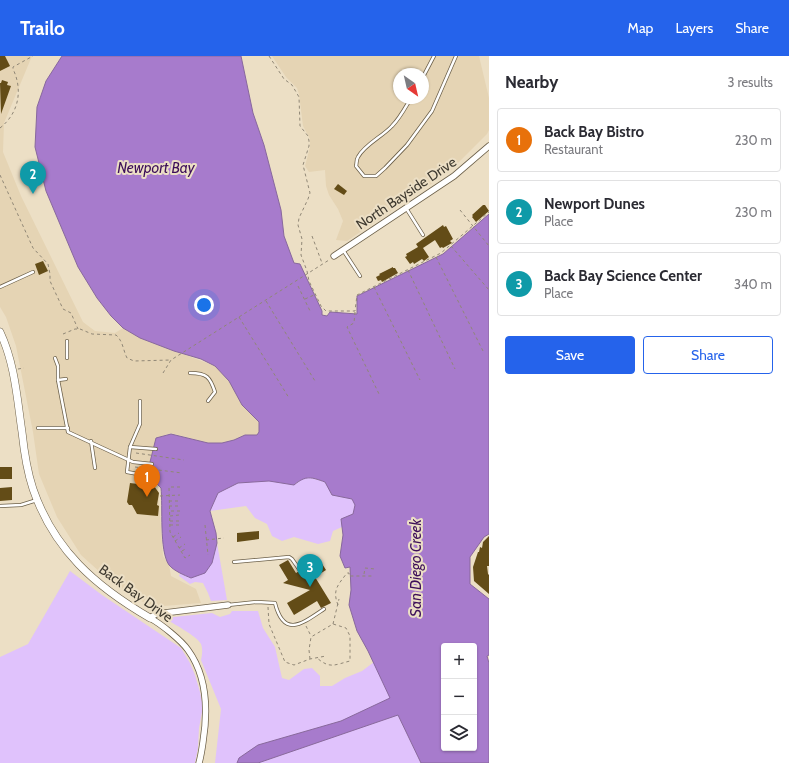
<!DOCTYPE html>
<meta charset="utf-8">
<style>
body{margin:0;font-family:Cabin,sans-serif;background:#f2f2f3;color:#2b2b33}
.controls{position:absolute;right:12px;bottom:12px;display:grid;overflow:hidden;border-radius:4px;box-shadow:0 1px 3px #0004}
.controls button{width:36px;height:36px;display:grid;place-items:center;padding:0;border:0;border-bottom:1px solid #e1e1e2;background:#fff;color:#2b2b33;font:20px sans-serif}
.compass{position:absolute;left:393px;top:12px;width:36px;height:36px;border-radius:50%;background:#fff;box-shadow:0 1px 3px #0004;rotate:146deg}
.you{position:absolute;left:204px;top:249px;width:14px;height:14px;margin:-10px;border:3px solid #fff;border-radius:50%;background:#1a73e8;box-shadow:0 0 0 6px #1a73e833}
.badge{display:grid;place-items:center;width:26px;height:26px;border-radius:50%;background:#2563eb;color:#fff;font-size:13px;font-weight:700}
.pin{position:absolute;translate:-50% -33px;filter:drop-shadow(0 1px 2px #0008)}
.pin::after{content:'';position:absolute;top:21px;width:14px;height:12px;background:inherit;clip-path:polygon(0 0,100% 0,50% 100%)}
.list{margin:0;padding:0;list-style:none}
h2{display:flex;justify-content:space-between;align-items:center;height:52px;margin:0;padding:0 16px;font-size:17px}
h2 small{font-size:13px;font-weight:400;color:#7c7c81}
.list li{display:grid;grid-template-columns:26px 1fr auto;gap:12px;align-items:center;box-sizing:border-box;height:64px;margin:0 8px 8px;padding:0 8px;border:1px solid #e1e1e2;border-radius:4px}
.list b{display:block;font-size:15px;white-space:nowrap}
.list p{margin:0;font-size:13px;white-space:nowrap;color:#7c7c81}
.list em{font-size:13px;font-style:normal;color:#7c7c81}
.actions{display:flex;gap:8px;padding:12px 16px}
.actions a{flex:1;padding:9px 0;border:1px solid #2563eb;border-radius:4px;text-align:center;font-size:14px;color:#2563eb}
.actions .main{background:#2563eb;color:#fff}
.icon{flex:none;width:22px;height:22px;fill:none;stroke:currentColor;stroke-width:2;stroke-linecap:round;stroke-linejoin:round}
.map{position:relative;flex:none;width:489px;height:707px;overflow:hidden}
header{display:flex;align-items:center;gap:24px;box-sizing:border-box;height:56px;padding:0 20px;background:#2563eb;color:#fff}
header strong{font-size:19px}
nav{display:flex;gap:22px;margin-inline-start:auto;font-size:14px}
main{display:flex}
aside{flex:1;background:#fff}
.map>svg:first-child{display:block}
.built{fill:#e5d4b4;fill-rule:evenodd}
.green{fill:#e0c2fc}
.water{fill:#a77bcc;stroke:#88689d;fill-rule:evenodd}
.building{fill:#634c17}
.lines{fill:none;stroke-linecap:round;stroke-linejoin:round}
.service-casing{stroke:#6c604a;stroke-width:4}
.minor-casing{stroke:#6c604a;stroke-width:7}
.tertiary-casing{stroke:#6c604a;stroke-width:8}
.path{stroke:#908776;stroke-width:1;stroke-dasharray:3 3;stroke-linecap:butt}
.service{stroke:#fff;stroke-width:2.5}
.minor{stroke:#fff;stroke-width:5.5}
.tertiary{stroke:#fff;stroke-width:7}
.labels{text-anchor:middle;stroke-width:4;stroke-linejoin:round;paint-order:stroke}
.street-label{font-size:14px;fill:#3f3a30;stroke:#ecdfc5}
.water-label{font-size:15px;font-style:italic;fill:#3d0f59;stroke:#ecdfc5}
</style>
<header>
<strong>Trailo</strong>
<nav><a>Map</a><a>Layers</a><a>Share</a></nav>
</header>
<main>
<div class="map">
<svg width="489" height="707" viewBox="0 0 489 707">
<rect width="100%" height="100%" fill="#ecdfc5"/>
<g class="built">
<polygon points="0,0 32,0 4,67 3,96 21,140 83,266 95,275 115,277 123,272 140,282 215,310 229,325 242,349 259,366 259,376 257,379 245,379 234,384 222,387 208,387 171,377 156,382 147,422 158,430 163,500 169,509 171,520 196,533 201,547 151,551 112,527 81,499 57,461 39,418 33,376 16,290 6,261 0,251"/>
<path d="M272,0H479L489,42V74L487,78L449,116L347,185L336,184L343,165L338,153L329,139L326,130L325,114L309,116L305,110L310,91V83L303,70L299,38L297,32L286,21ZM399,18H423V42H399Z"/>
</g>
<g class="green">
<polygon points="308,421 325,426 332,439 352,443 356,449 353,458 341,463 342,471 333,475 330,485 318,488 294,481 282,485 272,480 267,468 255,462 246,450 210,455 218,437 238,427 269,425 294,429 302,423"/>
<polygon points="217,487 227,544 211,545 208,537 203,527 195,526 190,528 179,520 180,517 191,522 212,507"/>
<polygon points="70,515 102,539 181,592 190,607 195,619 200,636 203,651 199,672 198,692 195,707 0,707 0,601 28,588"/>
<path d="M232,555H258L263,572L275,591L282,622L289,624L304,613L312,612L320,620V630H332L345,622L362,615L374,606L391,642L341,665L258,689L239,702L237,707H215L221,653L201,604C202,599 203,594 201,588C197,580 172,567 164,562L212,557L220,561L230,558Z"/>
<polygon points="398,659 421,707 258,707"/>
</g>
<path class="water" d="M62,0H241L253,57L264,89L281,154L284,180L294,207L300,208L322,255V259L327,260L330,256L357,258V240L443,198L489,158V478L484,481L470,501V528L489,543V599L487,600L489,607V707H421L398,659L258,707H237L239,702L258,689L341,665L390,642L368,595L357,575L349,549L351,534L350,511L345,512L340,500L343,479L341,463L353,458L355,449L352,443L332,439L325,426C311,421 306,419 294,429L269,425L238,427L218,437L210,455L216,477L217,487L212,507L205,517L191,522C184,519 174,515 169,509C159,495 163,450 161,432L152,423L146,422L156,382L171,378L208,387H222L234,384L245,379H257L259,376V366L242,349L229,325L215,310L201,303L174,295L140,282L123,272L111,260L97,242L78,211L46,135L35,91L37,51L46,25ZM444,590H474V692H444Z"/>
<g class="building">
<polygon points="0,0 5,0 10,10 0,15"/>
<polygon points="2,24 8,26 7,29 11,30 1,58 0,27 1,27"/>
<polygon points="338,128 347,135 344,139 334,133"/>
<polygon points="483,149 485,149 489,155 476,166 472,161 473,160 472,159"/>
<polygon points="443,169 444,171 446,170 453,183 450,185 452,187 443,192 442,191 440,192 435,184 423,192 429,201 424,205 422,203 414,208 413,206 410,208 405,201 407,200 406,198 418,191 416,188"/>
<polygon points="43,205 48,215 39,219 35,208"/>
<polygon points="393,211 393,212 395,212 398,217 382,226 381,224 378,225 376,221 380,219 379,218"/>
<rect x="0" y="411" width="12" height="12"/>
<polygon points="130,427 154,430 159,437 157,449 159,450 158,460 137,458 132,449 129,449 127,446"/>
<polygon points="12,431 12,444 0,445 0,432"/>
<polygon points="259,475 259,483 237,486 237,477"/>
<polygon points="489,480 489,510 487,510 488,518 489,519 489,538 474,525 473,511 478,496 479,496 480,491 482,492 483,486"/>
<polygon points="319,503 326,514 315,521 331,547 321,552 317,545 294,559 287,547 310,534 283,527 288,524 279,509 288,504 296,517"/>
</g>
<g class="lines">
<defs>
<g id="service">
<polyline points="423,21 434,0"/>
<path d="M411,42C405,52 400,62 392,70C382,81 365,88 358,101C356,104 357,107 356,110L364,120H376L385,112L407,89L432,55L456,0"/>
<polyline points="406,152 423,179"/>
<polyline points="343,194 360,220"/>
<polyline points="0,231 33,216"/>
<polyline points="55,302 58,310 58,324 68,376 133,406 152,408"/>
<polyline points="67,302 67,285"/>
<path d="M190,317C207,317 210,321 215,336L208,345"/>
<polyline points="58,324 66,323"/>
<polyline points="140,345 140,368 130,391 127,416 149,420"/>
<polyline points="38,372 68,372"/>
<polyline points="91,385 95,412"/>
<polyline points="130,391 156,393"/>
<polyline points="0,450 21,449 37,444"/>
<polyline points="234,506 289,501 292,503 299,513"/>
<path d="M228,549L257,546L275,547C284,583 303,567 324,553"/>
</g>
<g id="minor">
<polyline points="334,200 454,120 489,90"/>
<path d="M199,707C201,700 202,693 203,686C208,655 207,620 188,594C181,584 161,568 150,562L156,558L228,549"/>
</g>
<path id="tertiary" d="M0,276C15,308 17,342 22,376C24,395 27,415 33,433C54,494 95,530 150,562"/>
</defs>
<use href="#service" class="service-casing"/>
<use href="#minor" class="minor-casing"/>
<use href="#tertiary" class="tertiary-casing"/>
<g class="path">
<polyline points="269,0 284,23 292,29 299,41 300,70 308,80 309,85 309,90 303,109 310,137 308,143 299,162 298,169 302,183 301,199 307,215 309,225 321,250 326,255 355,255 357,239 441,197 489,156"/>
<path d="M0,72C19,57 23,34 13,13V11L33,0"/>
<polyline points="0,119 33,192 48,208 50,218 50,225 63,253 71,257 78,273"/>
<polyline points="460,154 489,190"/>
<polyline points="312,180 322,207"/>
<polyline points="451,190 489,234"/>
<polyline points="436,201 483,295"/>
<polyline points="408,214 455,313"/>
<polyline points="298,230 311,257"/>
<polyline points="374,231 420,324"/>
<polyline points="305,243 314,239"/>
<polyline points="266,245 315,325"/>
<polyline points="355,256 354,267 347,271 379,338"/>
<polyline points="239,261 289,342"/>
<path d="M63,278L75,273H80L92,278L116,279C123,285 123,294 127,302L134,305L171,304"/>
<polyline points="18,313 24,312"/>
<polyline points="163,317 171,304 329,204"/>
<polyline points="136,397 184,404"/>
<polyline points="135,411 182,417"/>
<polyline points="180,431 169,431 170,476 185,502 190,499"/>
<polyline points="160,440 180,439"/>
<polyline points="169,445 181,445"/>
<polyline points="169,450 180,450"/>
<polyline points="171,455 180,455"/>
<polyline points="170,460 179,459"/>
<polyline points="170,465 179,465"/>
<polyline points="170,469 179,469"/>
<polyline points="205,469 208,499"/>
<polyline points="173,481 179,477"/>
<polyline points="206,484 224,482"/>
<polyline points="175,485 181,481"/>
<polyline points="179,492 185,488"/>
<polyline points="182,495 187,492"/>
<polyline points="364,518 365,512 375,513"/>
<path d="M338,549C332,534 338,529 347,517H349V520H374"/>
<polyline points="268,551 269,568 285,606 294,609 310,603 326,600"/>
<polyline points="333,568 339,543"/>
<polyline points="306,570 311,580"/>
<path d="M310,603L309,594L311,581L333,568L346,572L350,580V605C334,609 330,613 317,602"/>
</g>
<use href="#service" class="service"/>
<use href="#minor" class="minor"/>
<use href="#tertiary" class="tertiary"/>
</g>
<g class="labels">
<g class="street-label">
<text transform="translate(406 137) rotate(-34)" y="5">North Bayside Drive</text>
<text transform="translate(136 537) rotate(36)" y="5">Back Bay Drive</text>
</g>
<g class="water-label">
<text x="156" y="117">Newport Bay</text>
<text transform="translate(416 512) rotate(-90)" y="5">San Diego Creek</text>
</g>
</g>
</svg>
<div class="controls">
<button>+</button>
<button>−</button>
<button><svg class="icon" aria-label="layers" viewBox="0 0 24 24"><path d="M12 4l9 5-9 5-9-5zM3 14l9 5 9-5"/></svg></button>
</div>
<svg class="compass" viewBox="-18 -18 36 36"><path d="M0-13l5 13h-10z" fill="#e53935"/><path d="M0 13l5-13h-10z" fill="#7c7c81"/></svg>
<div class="you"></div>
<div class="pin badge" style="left:147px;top:441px;background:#e8710a">1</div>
<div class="pin badge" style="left:33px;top:138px;background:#0f9aa8">2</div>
<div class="pin badge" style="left:310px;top:531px;background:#0f9aa8">3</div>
</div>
<aside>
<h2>Nearby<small>3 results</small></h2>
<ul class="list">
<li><span class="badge" style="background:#e8710a">1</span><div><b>Back Bay Bistro</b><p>Restaurant</p></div><em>230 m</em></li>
<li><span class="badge" style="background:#0f9aa8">2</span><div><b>Newport Dunes</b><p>Place</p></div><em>230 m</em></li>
<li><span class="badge" style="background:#0f9aa8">3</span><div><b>Back Bay Science Center</b><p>Place</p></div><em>340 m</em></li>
</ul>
<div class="actions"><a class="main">Save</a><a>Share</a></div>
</aside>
</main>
